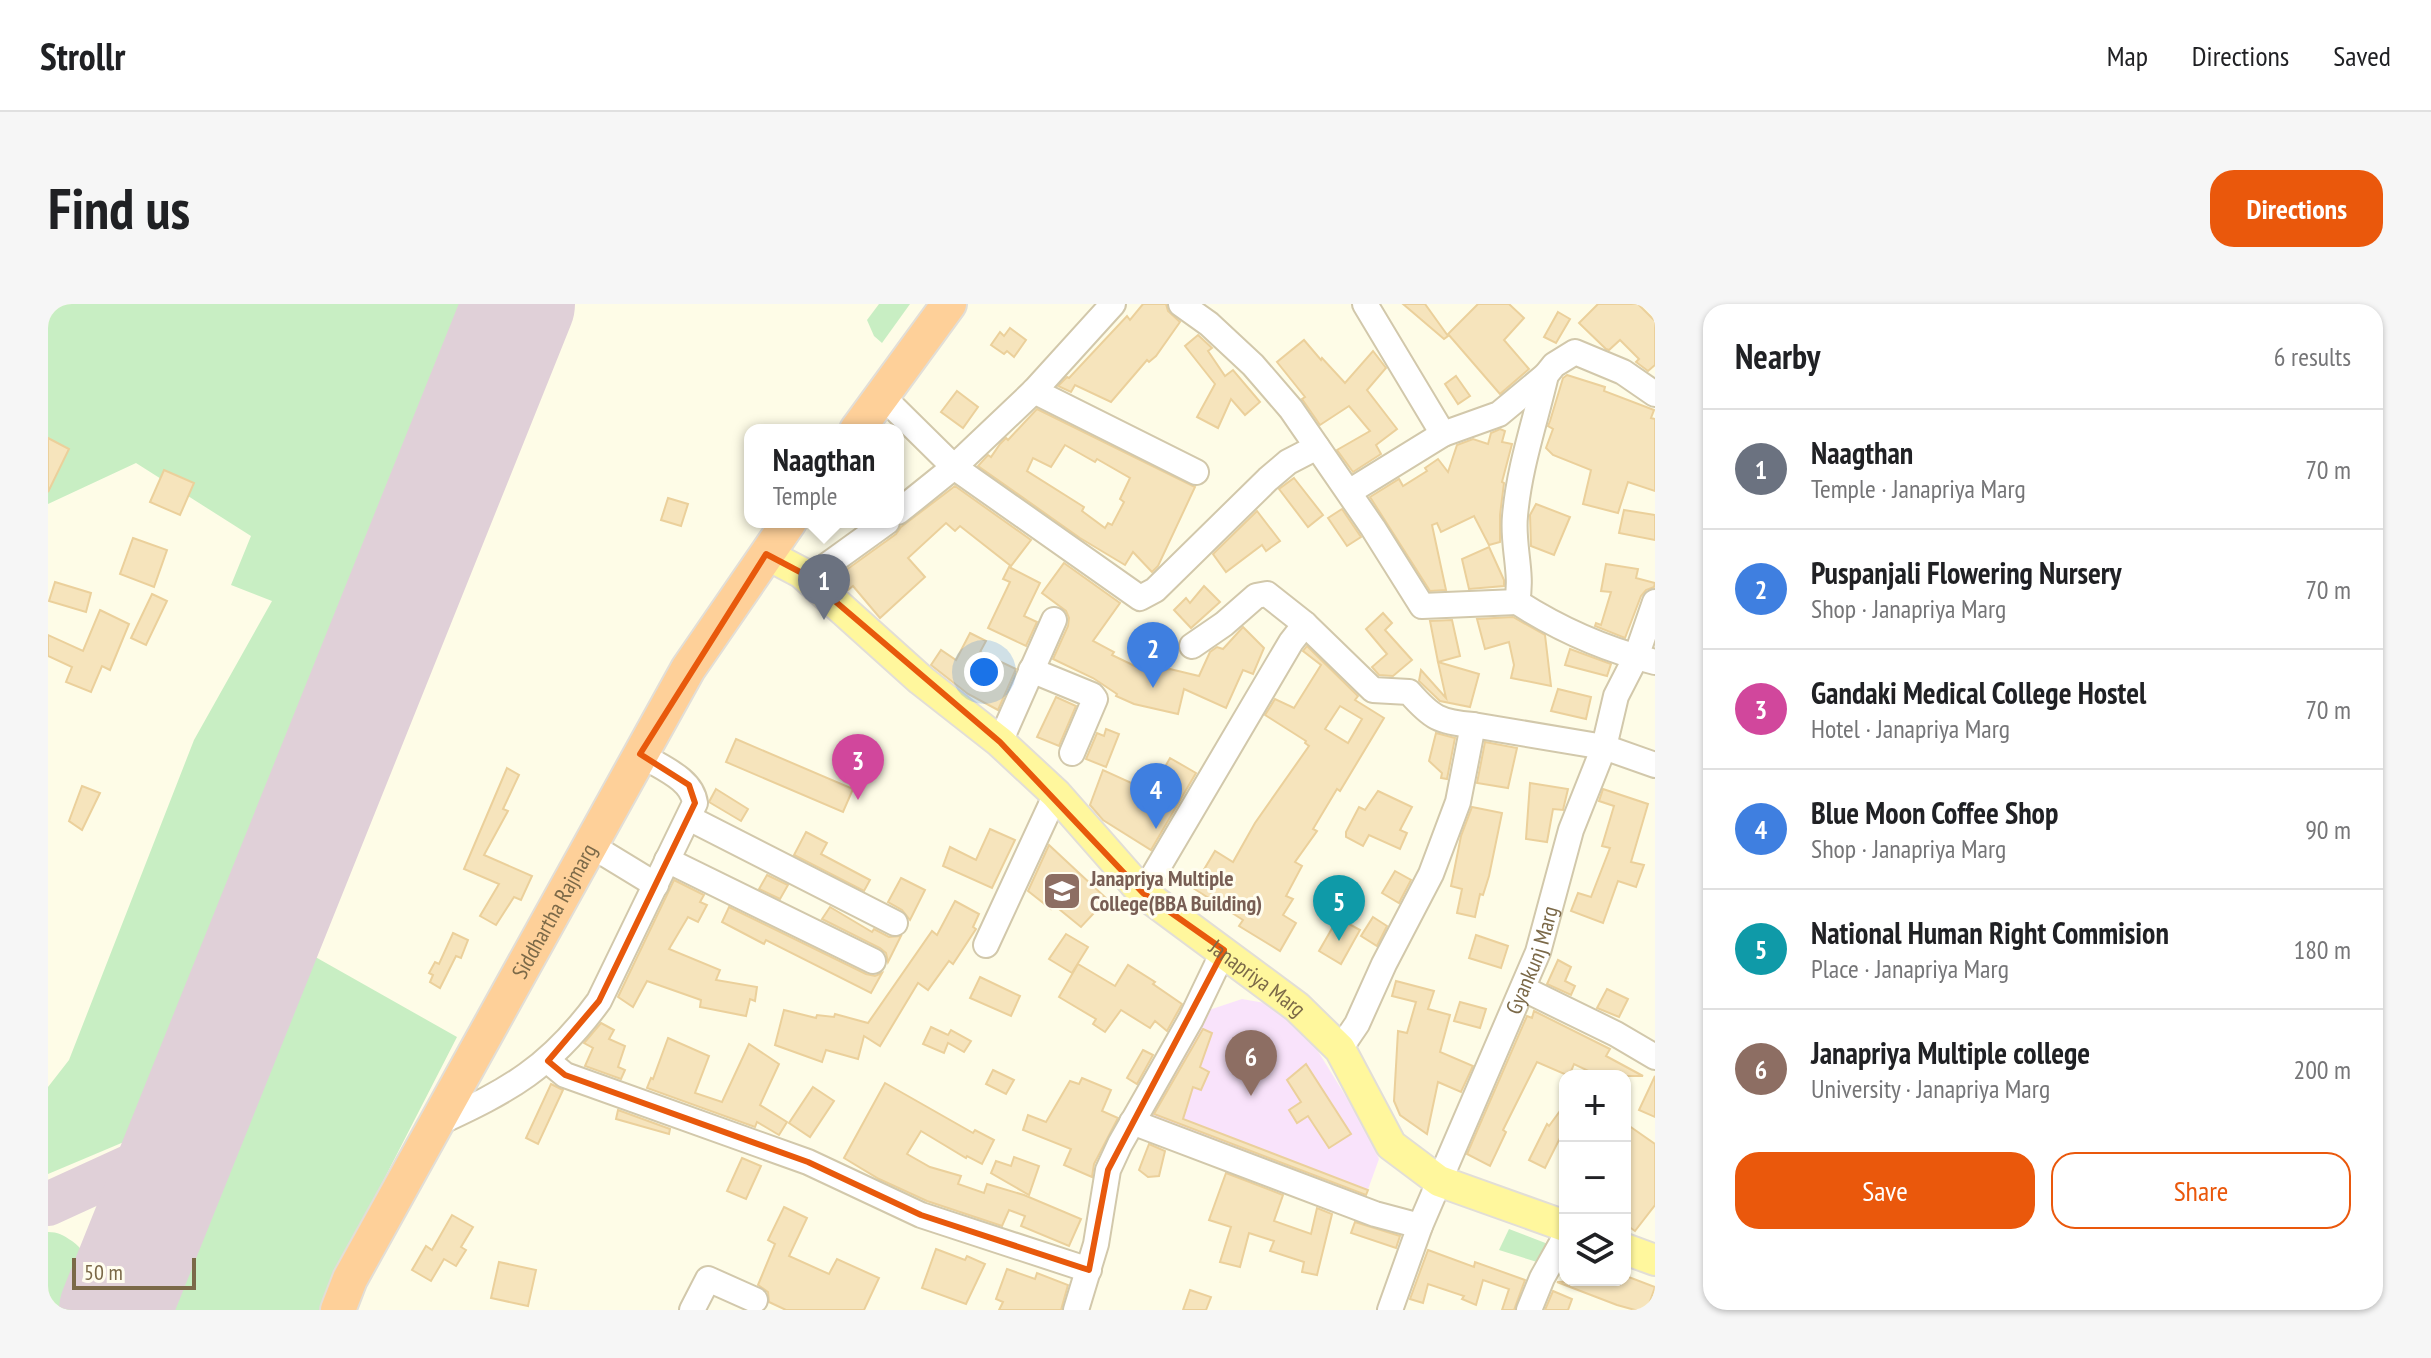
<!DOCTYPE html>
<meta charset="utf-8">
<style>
body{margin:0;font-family:"PT Sans Narrow",sans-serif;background:#f6f6f6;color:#202124}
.controls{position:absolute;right:24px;bottom:24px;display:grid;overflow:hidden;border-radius:16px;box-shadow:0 2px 6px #0004}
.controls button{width:72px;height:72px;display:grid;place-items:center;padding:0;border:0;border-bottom:2px solid #e0e0e0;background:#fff;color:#202124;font:40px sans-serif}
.scale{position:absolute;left:24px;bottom:20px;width:124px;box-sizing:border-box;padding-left:8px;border:4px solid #7b6948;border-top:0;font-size:22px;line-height:28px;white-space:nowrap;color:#7b6948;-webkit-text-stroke:6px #fffdef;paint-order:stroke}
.you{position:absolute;left:936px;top:368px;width:28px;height:28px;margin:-20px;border:6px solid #fff;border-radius:50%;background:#1a73e8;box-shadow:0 0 0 12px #1a73e833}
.badge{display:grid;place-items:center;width:52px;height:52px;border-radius:50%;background:#ea580c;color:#fff;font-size:26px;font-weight:700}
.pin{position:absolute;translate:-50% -66px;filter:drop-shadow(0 2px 4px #0008)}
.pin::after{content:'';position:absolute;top:42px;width:28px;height:24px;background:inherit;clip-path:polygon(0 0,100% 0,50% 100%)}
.popup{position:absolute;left:696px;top:120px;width:160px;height:104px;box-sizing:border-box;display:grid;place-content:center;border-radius:16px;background:#fff;filter:drop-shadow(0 2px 6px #0005);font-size:26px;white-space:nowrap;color:#757577}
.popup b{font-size:30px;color:#202124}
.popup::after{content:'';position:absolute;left:50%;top:100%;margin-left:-16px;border:16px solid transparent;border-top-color:#fff}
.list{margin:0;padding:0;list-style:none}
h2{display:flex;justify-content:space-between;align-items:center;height:104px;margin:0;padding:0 32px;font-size:34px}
h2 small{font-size:26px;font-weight:400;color:#757577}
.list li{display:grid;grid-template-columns:52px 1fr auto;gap:24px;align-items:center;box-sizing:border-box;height:120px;padding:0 32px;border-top:2px solid #e0e0e0}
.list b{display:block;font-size:30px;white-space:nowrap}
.list p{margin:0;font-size:26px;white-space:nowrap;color:#757577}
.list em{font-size:26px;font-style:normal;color:#757577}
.actions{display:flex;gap:16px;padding:24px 32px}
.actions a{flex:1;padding:18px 0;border:2px solid #ea580c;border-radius:24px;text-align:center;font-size:28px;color:#ea580c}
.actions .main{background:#ea580c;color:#fff}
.icon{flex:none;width:44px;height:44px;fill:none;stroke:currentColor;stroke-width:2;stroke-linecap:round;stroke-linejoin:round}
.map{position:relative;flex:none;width:1607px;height:1006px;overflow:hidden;border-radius:24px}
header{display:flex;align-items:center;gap:48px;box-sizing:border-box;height:112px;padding:0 40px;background:#fff;border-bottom:2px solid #e0e0e0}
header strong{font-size:38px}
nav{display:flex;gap:44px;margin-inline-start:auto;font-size:28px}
.intro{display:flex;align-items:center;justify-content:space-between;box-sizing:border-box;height:192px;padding:0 48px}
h1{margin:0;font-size:56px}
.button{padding:20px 36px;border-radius:24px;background:#ea580c;color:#fff;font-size:28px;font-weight:700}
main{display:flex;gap:48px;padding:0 48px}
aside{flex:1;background:#fff;border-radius:24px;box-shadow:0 2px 6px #0004}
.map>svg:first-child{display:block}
.education{fill:#f9e3fb}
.green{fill:#c8eec3}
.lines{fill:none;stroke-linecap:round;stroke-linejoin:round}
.taxiway{stroke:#e0d0d8;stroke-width:44}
.runway{stroke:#e0d0d8;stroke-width:112}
.building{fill:#f6e4bc;stroke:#ebd09b;stroke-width:2;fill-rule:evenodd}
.minor-casing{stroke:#d2c8ab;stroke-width:28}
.major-casing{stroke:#e2ded7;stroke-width:34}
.highway-casing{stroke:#e2ded7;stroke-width:38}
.minor{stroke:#fff;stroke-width:24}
.major{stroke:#fff79d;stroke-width:30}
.highway{stroke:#fed099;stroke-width:34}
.marked{fill:none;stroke:#e8590c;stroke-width:6;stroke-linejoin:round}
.labels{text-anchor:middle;stroke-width:6;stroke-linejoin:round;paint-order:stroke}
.education-label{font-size:22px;font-weight:bold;fill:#785e54;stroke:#fffdef;text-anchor:start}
.street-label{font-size:22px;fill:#7b6948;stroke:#fffdef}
</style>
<header>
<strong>Strollr</strong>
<nav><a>Map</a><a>Directions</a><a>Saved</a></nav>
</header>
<div class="intro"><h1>Find us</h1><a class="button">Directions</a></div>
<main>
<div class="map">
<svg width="1607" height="1006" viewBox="0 0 1607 1006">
<rect width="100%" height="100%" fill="#fefce7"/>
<polygon class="education" points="1194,695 1228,701 1268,744 1318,825 1331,855 1314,902 1094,821 1149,710"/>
<g class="green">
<polygon points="0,0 425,0 83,835 0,870 0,783 21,756 146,436 224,297 183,281 203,232 88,159 0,200"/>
<polygon points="831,0 862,0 834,39 826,32 819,16"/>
<polygon points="255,646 409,733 290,965 273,1006 111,1006"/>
<polygon points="1461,925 1500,940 1489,958 1451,946"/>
<path d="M0,928C10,928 15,931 24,937C51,956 35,981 25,1006H0Z"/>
</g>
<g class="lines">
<polyline class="taxiway" points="0,900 107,851 120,843 142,820"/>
<polyline class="runway" points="67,1006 471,0"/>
</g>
<g class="building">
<polygon points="1095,0 1118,0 1120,7 1132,18 1108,52 1101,58 1099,56 1063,98 1027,81 1023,88 1010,82 1019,73 1021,74 1079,12 1082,16"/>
<polygon points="1355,0 1377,0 1400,32 1396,35"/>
<polygon points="1430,0 1461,0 1476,14 1456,36 1481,65 1452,90 1400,30"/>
<polygon points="1550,0 1590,0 1607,17 1607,61 1600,67 1588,58 1591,55 1572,36 1561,46 1558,45 1531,19"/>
<polygon points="1510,8 1522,15 1508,39 1496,33"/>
<polygon points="962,24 978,36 966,53 959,47 956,50 943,41 952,28 956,32"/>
<polygon points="1150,31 1164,44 1160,47 1177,72 1185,66 1212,98 1197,111 1183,95 1170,124 1149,113 1167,80 1137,42"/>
<polygon points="1256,36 1273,56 1274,54 1297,79 1325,47 1338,64 1319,86 1349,125 1328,141 1333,150 1305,168 1289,146 1322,127 1301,102 1272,121 1254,95 1257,93 1229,58"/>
<polygon points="1519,71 1557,83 1556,87 1606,106 1603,114 1607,115 1607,187 1580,178 1570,209 1535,200 1543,166 1505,151 1498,144 1505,125 1500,122 1502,117 1515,74"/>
<polygon points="1408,72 1422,92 1410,100 1397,80"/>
<polygon points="909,87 930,103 915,124 893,108"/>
<path d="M989,105L1147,183L1110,262L1104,268L1085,248L1077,261L1032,234L930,162L940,151L943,153L952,140L958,134L960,136ZM1017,141L1047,158L1049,155L1082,174L1072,195L1076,198L1064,221L1060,219L1057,224L1034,207L1036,203L979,167L985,154L1003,163Z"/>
<polygon points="1452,125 1457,127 1454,138 1464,140 1454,178 1456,179 1452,211 1452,238 1441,241 1426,212 1393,228 1389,219 1384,221 1398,286 1382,287 1322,193 1351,175 1355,182 1379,167 1377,164 1390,155 1400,168 1409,141 1425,135 1440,140 1443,129"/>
<polygon points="0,134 21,145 0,188"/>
<polygon points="116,166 146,179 132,211 102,198"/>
<polygon points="1246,174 1275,211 1260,223 1231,185"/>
<polygon points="907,182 983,236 963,262 912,222 907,227 898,219 860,254 877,273 832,314 805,282 800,286 787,274 848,230 853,223"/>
<polygon points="620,194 640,200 633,222 613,216"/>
<polygon points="1488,200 1522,213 1506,251 1483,242 1482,211"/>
<polygon points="1294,205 1313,233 1299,242 1280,214"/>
<polygon points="1576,206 1607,211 1607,236 1571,229"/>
<polygon points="1209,207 1232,237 1218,247 1214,241 1178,268 1165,250"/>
<polygon points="85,234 119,246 106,283 72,270"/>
<polygon points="1441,243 1456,276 1456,282 1421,285 1414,255"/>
<polygon points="1016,259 1072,299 1045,337 1066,348 1064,351 1099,368 1122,365 1151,372 1162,348 1169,343 1175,345 1195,323 1216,344 1205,370 1195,366 1178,404 1136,385 1130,410 1086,400 1068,392 1069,390 1045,374 1005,355 1020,322 1021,314 1018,307 994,289"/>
<polygon points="1558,260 1590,265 1588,274 1607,279 1606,283 1598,286 1593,292 1577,334 1547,322 1548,319 1553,321 1563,288 1553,287"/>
<polygon points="961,263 992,279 976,312 989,318 978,342 940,324 962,278 955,275"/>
<polygon points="7,278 43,289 38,308 1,297"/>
<polygon points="1156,282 1172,298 1143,324 1126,306 1138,294 1142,299"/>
<polygon points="104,290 119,297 98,341 83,334"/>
<polygon points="52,306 81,320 62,366 54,362 43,388 18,378 24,363 0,352 0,331 35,347"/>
<polygon points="1335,309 1344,319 1337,326 1364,356 1345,372 1331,371 1324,363 1339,350 1318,325"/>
<polygon points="1465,313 1497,331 1503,382 1463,374 1466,361 1461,338 1437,345 1429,315"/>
<polygon points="1404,316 1412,352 1390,358 1382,317"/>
<polygon points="922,329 938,337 932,348 968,365 950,406 920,390 883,361 893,346 908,356"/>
<path d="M1259,342L1310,392L1307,396L1336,414L1292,487L1289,485L1265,525L1269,527L1247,558L1254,562L1238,592L1245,595L1235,611L1248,619L1232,647L1191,622L1195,616L1145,584L1167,547L1185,558L1207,519L1261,442L1257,439L1258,437L1217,411L1227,395L1246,404L1273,361L1255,347ZM1292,402L1314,415L1300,439L1277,425Z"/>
<polygon points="1522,345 1563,360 1559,372 1517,361"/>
<polygon points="1390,358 1431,370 1422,403 1392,397 1371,377 1373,366 1398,394"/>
<polygon points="1510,385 1543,393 1538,415 1503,407"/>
<polygon points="1008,393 1028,402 1011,442 989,433"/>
<polygon points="1058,425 1071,430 1058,463 1038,455 1049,429 1056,432"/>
<polygon points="1388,429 1407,434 1399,475 1393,474 1394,469 1381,457"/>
<polygon points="688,435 805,485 795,508 678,458"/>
<polygon points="1437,438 1469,444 1460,484 1429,479"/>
<polygon points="1122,454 1148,469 1103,546 1055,516 1042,501 1055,466 1103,488"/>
<polygon points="459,464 471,471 455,505 460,507 436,551 484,572 473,596 466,593 448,621 432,612 451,580 416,565"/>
<polygon points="1482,479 1520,485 1515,506 1505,505 1499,538 1478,535"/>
<polygon points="34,482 52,489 34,526 21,517"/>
<polygon points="668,485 700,505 693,517 661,498"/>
<polygon points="1555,485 1600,500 1583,558 1596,561 1588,583 1570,577 1555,619 1523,607 1530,589 1543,593 1562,544 1554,542 1566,502 1551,497"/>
<polygon points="1330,487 1364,503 1352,526 1359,529 1352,545 1321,531 1315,542 1298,533 1298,528 1311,503 1317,506"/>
<polygon points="1424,503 1454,509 1441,572 1435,591 1432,590 1427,613 1409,609 1414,585 1403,582 1413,532"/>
<polygon points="942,525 967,536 944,584 895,562 902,543 928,556"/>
<polygon points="758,528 779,539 773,550 822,576 816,587 746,551"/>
<polygon points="1001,541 1059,595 1033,623 1006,601 1003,605 980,587"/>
<polygon points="1347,567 1363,576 1351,599 1334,589"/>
<polygon points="719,571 740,581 732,595 711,585"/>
<polygon points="853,574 877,586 862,616 854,606 840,598"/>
<polygon points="626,576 656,591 652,598 659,601 650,618 640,613 621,645 672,666 668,676 709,683 707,697 702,695 698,712 652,703 653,696 599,677 585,703 570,693"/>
<polygon points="907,597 931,610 925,623 928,625 905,660 901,657 880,686 870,679 832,742 816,732 810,755 778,746 774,758 727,741 736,706 768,714 769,711 786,713 787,710 820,719 884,627 889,631"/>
<polygon points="681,603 818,670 827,672 834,669 823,689 718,636 716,640 674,618"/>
<polygon points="782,603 824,628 826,625 841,633 853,632 840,658 838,649 832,644 774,615"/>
<polygon points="1325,613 1339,622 1329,642 1313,632"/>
<polygon points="1290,614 1312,626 1293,660 1271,647"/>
<polygon points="405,629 420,636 413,654 408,652 392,684 382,678 385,671 381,669 387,658 391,660"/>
<polygon points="1018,630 1040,643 1024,669 1001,655"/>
<polygon points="1428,631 1460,642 1453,664 1421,654"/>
<polygon points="1510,656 1523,663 1517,677 1527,682 1523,691 1499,680"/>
<polygon points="1030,660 1067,682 1080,661 1107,678 1105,680 1134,700 1119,727 1107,717 1102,724 1073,706 1057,728 1045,720 1048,715 1011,693"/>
<polygon points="932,673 972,692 963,712 922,694"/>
<polygon points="1348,677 1386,687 1380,705 1402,711 1392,748 1425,762 1413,788 1390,778 1379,830 1352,811 1346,797 1350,727 1359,729 1368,698 1344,692"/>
<polygon points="1559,685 1580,695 1571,713 1549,704"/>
<polygon points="1412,698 1438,705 1432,724 1406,717"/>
<polygon points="1486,707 1562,745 1558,752 1595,772 1551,772 1526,760 1521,772 1489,758 1455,826 1458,828 1442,862 1419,850 1479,712 1484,714"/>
<polygon points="553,719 566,726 561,735 577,742 570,763 577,766 573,775 537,762 545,744 536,739"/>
<polygon points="883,723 900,731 903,726 923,737 916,748 900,739 896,749 875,740"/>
<polygon points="1155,725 1164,729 1152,763 1161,768 1153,786 1145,783 1135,815 1320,886 1318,891 1106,810"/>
<polygon points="620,734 661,752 647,789 674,798 701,740 731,760 712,801 739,818 731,831 709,818 707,823 599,784 603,774 605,775"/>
<polygon points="1095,746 1105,751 1089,780 1079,774"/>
<polygon points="1258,760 1303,830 1281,844 1260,812 1249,819 1241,806 1253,798 1239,776"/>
<polygon points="945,766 966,776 958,790 938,780"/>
<polygon points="1607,772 1607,813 1591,806"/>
<polygon points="1034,774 1063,786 1054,807 1070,814 1046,860 1044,873 1016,861 1023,845 975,826 980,811 998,818 1022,777 1031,780"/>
<polygon points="837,779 925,829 927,826 946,836 934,860 919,852 918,854 873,827 859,850 882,863 913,872 910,880 936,889 939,880 976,891 1033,915 1021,942 973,922 977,912 961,906 954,922 879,897 831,875 796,854"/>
<polygon points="503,780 515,786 490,840 478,834"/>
<polygon points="765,783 786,797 762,833 741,819"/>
<polygon points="1517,800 1517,824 1497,864 1481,856 1499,820 1501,822"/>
<polygon points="570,806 622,825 621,830 568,815"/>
<polygon points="1577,819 1607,840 1607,901 1587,927 1577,920"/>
<polygon points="1101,840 1117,847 1111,872 1100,873 1091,866"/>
<polygon points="966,853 991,862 981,891 943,869 948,857 963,862"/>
<polygon points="694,854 713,862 698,895 679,887"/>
<polygon points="1178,869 1235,891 1226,917 1263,930 1269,904 1284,910 1269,971 1254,968 1256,958 1222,947 1226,937 1201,929 1192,963 1172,958 1183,923 1161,916"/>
<polygon points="736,903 759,914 741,952 781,970 789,955 831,974 816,1006 738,1006 721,998 720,988 710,981 727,940 720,936"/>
<polygon points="404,911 425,923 413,943 418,946 408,962 396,955 383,977 364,966 378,942 384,946"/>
<polygon points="1307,918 1352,932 1348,944 1303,929"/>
<polygon points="888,945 917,956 919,952 937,960 918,1000 874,984"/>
<polygon points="1380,946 1426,963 1427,958 1477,976 1466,1006 1454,1006 1461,985 1435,976 1428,1001 1414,995 1416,992 1380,980 1375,999 1362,995"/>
<polygon points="451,958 488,966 480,1002 443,994"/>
<polygon points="959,965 987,975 989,969 1020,981 1013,1006 951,1006 955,998 948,995"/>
<polygon points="1578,972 1607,983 1599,1006 1587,1006 1569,1001 1509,978 1577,976"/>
<polygon points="1142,986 1163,993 1158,1006 1135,1006"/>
<polygon points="1505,987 1524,995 1520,1006 1497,1006"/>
</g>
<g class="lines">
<defs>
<g id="minor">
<polyline points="1133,0 1161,20 1205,61 1243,105 1325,224 1374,302 1469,298"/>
<polyline points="1317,0 1395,130 1451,110 1498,71"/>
<polyline points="986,87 1148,168"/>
<path d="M1607,90L1575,68L1527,48L1506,61L1498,71C1487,118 1471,164 1467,212C1464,241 1475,269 1469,298C1511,325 1559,346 1607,358"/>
<polyline points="834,92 906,163 1092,294 1107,286 1220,175 1240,158 1269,143"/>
<polyline points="1301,188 1395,130"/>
<polyline points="850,208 906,163 986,87 1065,0"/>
<polyline points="760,275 839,218"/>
<path d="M1144,342L1176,320L1208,292L1219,290L1257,320L1325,386L1361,388C1384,414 1391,418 1425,421"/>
<polyline points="983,366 1044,391 1047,395 1024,449"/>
<polyline points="952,438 1006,316"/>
<polyline points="641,514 847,619"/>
<polyline points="544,542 608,581"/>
<polyline points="619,556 825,657"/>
<polyline points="1095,589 1243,338 1257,320"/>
<polyline points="938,641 1008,490"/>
<polyline points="1476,685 1568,730 1607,753"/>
<polyline points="1292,745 1309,720 1336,660 1383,570 1410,498 1425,421 1556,443 1607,461"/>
<polyline points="500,757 517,771 760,858 873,911 1041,966"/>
<polyline points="1084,818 1327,910 1372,922"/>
<path d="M388,820C462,786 502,764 551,697L647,499C644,474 611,463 592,450"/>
<polyline points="644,1006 660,975 707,996"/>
<polyline points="1028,1006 1048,940 1060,866 1072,840 1143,715 1176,646"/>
<path id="s1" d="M1342,1006L1372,922L1490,648L1523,526L1556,443L1568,392L1588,353L1607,298"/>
<polyline points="1481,1006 1494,974 1517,933"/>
</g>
<g id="major">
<path id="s2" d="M718,250L754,269L873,376L952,438L1008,490L1095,589L1249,703L1292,745L1343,841L1391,877L1517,922"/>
<polyline points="1577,945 1607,956"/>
</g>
<g id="highway">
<polyline points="809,126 901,0"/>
<path id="s3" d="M290,1006L302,975L640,365L741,218"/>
</g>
</defs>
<use href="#minor" class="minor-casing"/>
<use href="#major" class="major-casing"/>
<use href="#highway" class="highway-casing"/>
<use href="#minor" class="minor"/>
<use href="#major" class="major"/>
<use href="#highway" class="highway"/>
</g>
<path class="marked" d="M718,250L754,269L952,438L1095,589L1176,646L1060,866L1041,966L873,911L760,858L517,771L500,757L551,697L647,499L641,481L592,450Z"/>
<defs>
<symbol id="university-square" viewBox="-11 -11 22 22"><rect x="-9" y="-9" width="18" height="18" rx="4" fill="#8d6e63" stroke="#fffdef"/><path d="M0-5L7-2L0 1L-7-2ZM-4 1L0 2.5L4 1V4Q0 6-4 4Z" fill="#fff"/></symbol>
</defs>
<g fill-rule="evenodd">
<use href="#university-square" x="992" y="565" width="44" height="44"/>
</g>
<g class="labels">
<g class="education-label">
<text x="1042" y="582">Janapriya Multiple<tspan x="1042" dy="25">College(BBA Building)</tspan></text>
</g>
<g class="street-label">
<text dy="8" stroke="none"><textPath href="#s3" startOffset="454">Siddhartha Rajmarg</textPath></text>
<text dy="8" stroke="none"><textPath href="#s1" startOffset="378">Gyankunj Marg</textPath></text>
<text dy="8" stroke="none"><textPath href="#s2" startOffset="652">Janapriya Marg</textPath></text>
</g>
</g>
</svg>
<div class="controls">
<button>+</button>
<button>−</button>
<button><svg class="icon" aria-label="layers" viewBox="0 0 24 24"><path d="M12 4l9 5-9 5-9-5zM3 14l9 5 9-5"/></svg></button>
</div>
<div class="scale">50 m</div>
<div class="you"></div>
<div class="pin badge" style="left:776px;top:316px;background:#6b7280">1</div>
<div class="popup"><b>Naagthan</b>Temple</div>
<div class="pin badge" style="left:1105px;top:384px;background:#3f7fe0">2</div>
<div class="pin badge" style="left:810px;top:496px;background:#d1479c">3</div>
<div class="pin badge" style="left:1108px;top:525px;background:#3f7fe0">4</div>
<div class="pin badge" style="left:1291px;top:637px;background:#0f9aa8">5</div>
<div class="pin badge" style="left:1203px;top:792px;background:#8d6e63">6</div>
</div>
<aside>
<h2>Nearby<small>6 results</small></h2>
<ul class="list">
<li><span class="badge" style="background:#6b7280">1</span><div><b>Naagthan</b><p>Temple · Janapriya Marg</p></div><em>70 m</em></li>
<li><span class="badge" style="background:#3f7fe0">2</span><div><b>Puspanjali Flowering Nursery</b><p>Shop · Janapriya Marg</p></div><em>70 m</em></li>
<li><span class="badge" style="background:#d1479c">3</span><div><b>Gandaki Medical College Hostel</b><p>Hotel · Janapriya Marg</p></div><em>70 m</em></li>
<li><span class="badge" style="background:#3f7fe0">4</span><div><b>Blue Moon Coffee Shop</b><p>Shop · Janapriya Marg</p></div><em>90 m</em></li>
<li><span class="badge" style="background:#0f9aa8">5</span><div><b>National Human Right Commision</b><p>Place · Janapriya Marg</p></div><em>180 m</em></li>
<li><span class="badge" style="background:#8d6e63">6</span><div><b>Janapriya Multiple college</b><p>University · Janapriya Marg</p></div><em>200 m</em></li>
</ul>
<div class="actions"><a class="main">Save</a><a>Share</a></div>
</aside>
</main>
